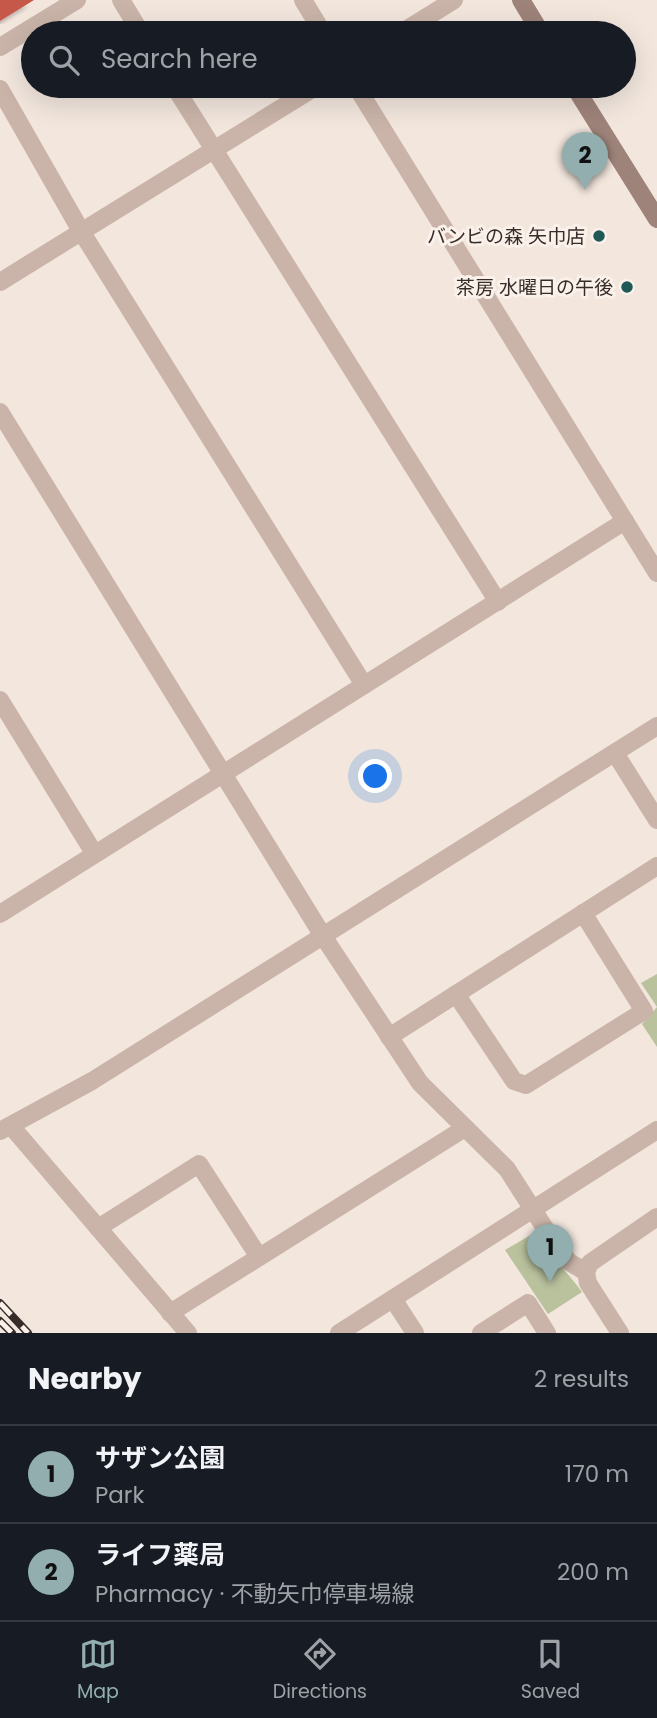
<!DOCTYPE html>
<meta charset="utf-8">
<style>
body{margin:0;font-family:Poppins,"Noto Sans JP",sans-serif;background:#20242c;color:#f1f3f6}
.you{position:absolute;left:376px;top:777px;width:24px;height:24px;margin:-18px;border:5px solid #fff;border-radius:50%;background:#1a73e8;box-shadow:0 0 0 10px #1a73e833}
.badge{display:grid;place-items:center;width:46px;height:46px;border-radius:50%;background:#92aeae;color:#111;font-size:23px;font-weight:700}
.pin{position:absolute;translate:-50% -58px;filter:drop-shadow(0 2px 4px #0008)}
.pin::after{content:'';position:absolute;top:37px;width:24px;height:21px;background:inherit;clip-path:polygon(0 0,100% 0,50% 100%)}
.list{margin:0;padding:0;list-style:none}
h2{display:flex;justify-content:space-between;align-items:center;height:91px;margin:0;padding:0 28px;font-size:30px}
h2 small{font-size:23px;font-weight:400;color:#9ea1a6}
.list li{display:grid;grid-template-columns:46px 1fr auto;gap:21px;align-items:center;box-sizing:border-box;height:98px;padding:0 28px;border-top:2px solid #363941}
.list b{display:block;font-size:26px;white-space:nowrap}
.list p{margin:0;font-size:23px;white-space:nowrap;color:#9ea1a6}
.list em{font-size:23px;font-style:normal;color:#9ea1a6}
.icon{flex:none;width:38px;height:38px;fill:none;stroke:currentColor;stroke-width:2;stroke-linecap:round;stroke-linejoin:round}
.map{position:relative;flex:none;width:657px;height:1333px;overflow:hidden}
.search{position:absolute;background:#171b24;box-shadow:0 7px 28px #0002;left:21px;right:21px;top:21px;height:77px;display:flex;align-items:center;gap:18px;box-sizing:border-box;padding:0 24px;border-radius:38px;color:#9ea1a6;font-size:26px}
.sheet{height:287px;background:#171b24}
nav{display:flex;justify-content:space-around;align-items:center;box-sizing:border-box;height:98px;border-top:2px solid #363941;background:#171b24;font-size:19px;color:#9ea1a6}
nav a{display:grid;justify-items:center;gap:4px}
nav .on{color:#92aeae}
.map>svg:first-child{display:block}
.green{fill:#b9c19d}
.building{fill:#c55849;filter:url(#shadow)}
.lines{fill:none;stroke-linecap:round;stroke-linejoin:round}
.minor{stroke:#cab4a9;stroke-width:18}
.tertiary{stroke:#cab4a9;stroke-width:18}
.secondary{stroke:#9e837a;stroke-width:18}
.rail-casing{stroke:#382c29;stroke-width:8}
.rail{stroke:#faf1ea;stroke-width:5;stroke-dasharray:16;stroke-linecap:butt}
.poi-dot{fill:#1f5956;stroke:#faf1ea;stroke-width:2.5}
.labels{text-anchor:middle;stroke-width:6;stroke-linejoin:round;paint-order:stroke}
.poi-label{font-size:19px;fill:#382c29;stroke:#faf1ea;text-anchor:end}
</style>
<div class="map">
<svg width="657" height="1333" viewBox="0 0 657 1333">
<defs>
<filter id="shadow"><feDropShadow dx="-6" dy="6" stdDeviation="2" flood-color="#0004"/></filter>
</defs>
<rect width="100%" height="100%" fill="#f2e6dd"/>
<g class="green">
<polygon points="657,974 657,1047 642,1024 657,1007 641,983"/>
<path d="M534,1233C548,1255 567,1271 582,1292L548,1314L505,1250Z"/>
</g>
<polygon class="building" points="0,0 34,0 0,21"/>
<g class="lines">
<g class="minor">
<polyline points="121,0 141,33"/>
<polyline points="303,0 323,33"/>
<polyline points="401,33 454,0"/>
<polyline points="0,47 77,0"/>
<polyline points="174,86 498,602"/>
<polyline points="356,86 657,573"/>
<polyline points="0,89 81,231 364,685"/>
<polyline points="0,282 317,86"/>
<polyline points="0,412 323,936 420,1083 507,1169 557,1247 569,1262 586,1272"/>
<polyline points="0,700 94,853"/>
<polyline points="615,753 657,820"/>
<polyline points="0,914 625,521"/>
<polyline points="456,994 514,1081 526,1085 644,1011 583,913"/>
<polyline points="389,1037 657,866"/>
<polyline points="11,1126 188,1333"/>
<polyline points="98,1228 199,1164 259,1257"/>
<polyline points="393,1299 415,1333"/>
<polyline points="170,1313 465,1128"/>
<polyline points="339,1333 657,1130"/>
<polyline points="481,1333 528,1303 547,1333"/>
<polyline points="620,1333 588,1283 586,1272 590,1263 657,1217"/>
</g>
<polyline class="tertiary" points="0,1131 92,1081 657,726"/>
<g class="secondary">
<polyline points="521,0 541,33"/>
<polyline points="574,86 657,219"/>
</g>
<defs>
<g id="rail">
<polyline points="0,1303 28,1333"/>
<polyline points="0,1321 12,1333"/>
</g>
</defs>
<use href="#rail" class="rail-casing"/>
<use href="#rail" class="rail"/>
</g>
<g class="poi-dot">
<circle cx="599" cy="236" r="7"/>
<circle cx="627" cy="287" r="7"/>
</g>
<g class="labels">
<g class="poi-label">
<text x="585" y="243">バンビの森 矢巾店</text>
<text x="613" y="294">茶房 水曜日の午後</text>
</g>
</g>
</svg>
<div class="you"></div>
<div class="pin badge" style="left:550px;top:1282px">1</div>
<div class="pin badge" style="left:585px;top:190px">2</div>
<div class="search"><svg class="icon" aria-label="search" viewBox="0 0 24 24"><circle cx="10" cy="10" r="6"/><path d="M15 15l6 6"/></svg>Search here</div>
</div>
<section class="sheet">
<h2>Nearby<small>2 results</small></h2>
<ul class="list">
<li><span class="badge">1</span><div><b>サザン公園</b><p>Park</p></div><em>170 m</em></li>
<li><span class="badge">2</span><div><b>ライフ薬局</b><p>Pharmacy · 不動矢巾停車場線</p></div><em>200 m</em></li>
</ul>
</section>
<nav>
<a class="on"><svg class="icon" aria-label="map" viewBox="0 0 24 24"><path d="M3 6l6-2 6 2 6-2v14l-6 2-6-2-6 2zM9 4v14M15 6v14"/></svg>Map</a>
<a><svg class="icon" aria-label="directions" viewBox="0 0 24 24"><path d="M12 3l9 9-9 9-9-9zM9 14v-3h6M13 9l2 2-2 2"/></svg>Directions</a>
<a><svg class="icon" aria-label="saved" viewBox="0 0 24 24"><path d="M7 4h10v16l-5-4-5 4z"/></svg>Saved</a>
</nav>
